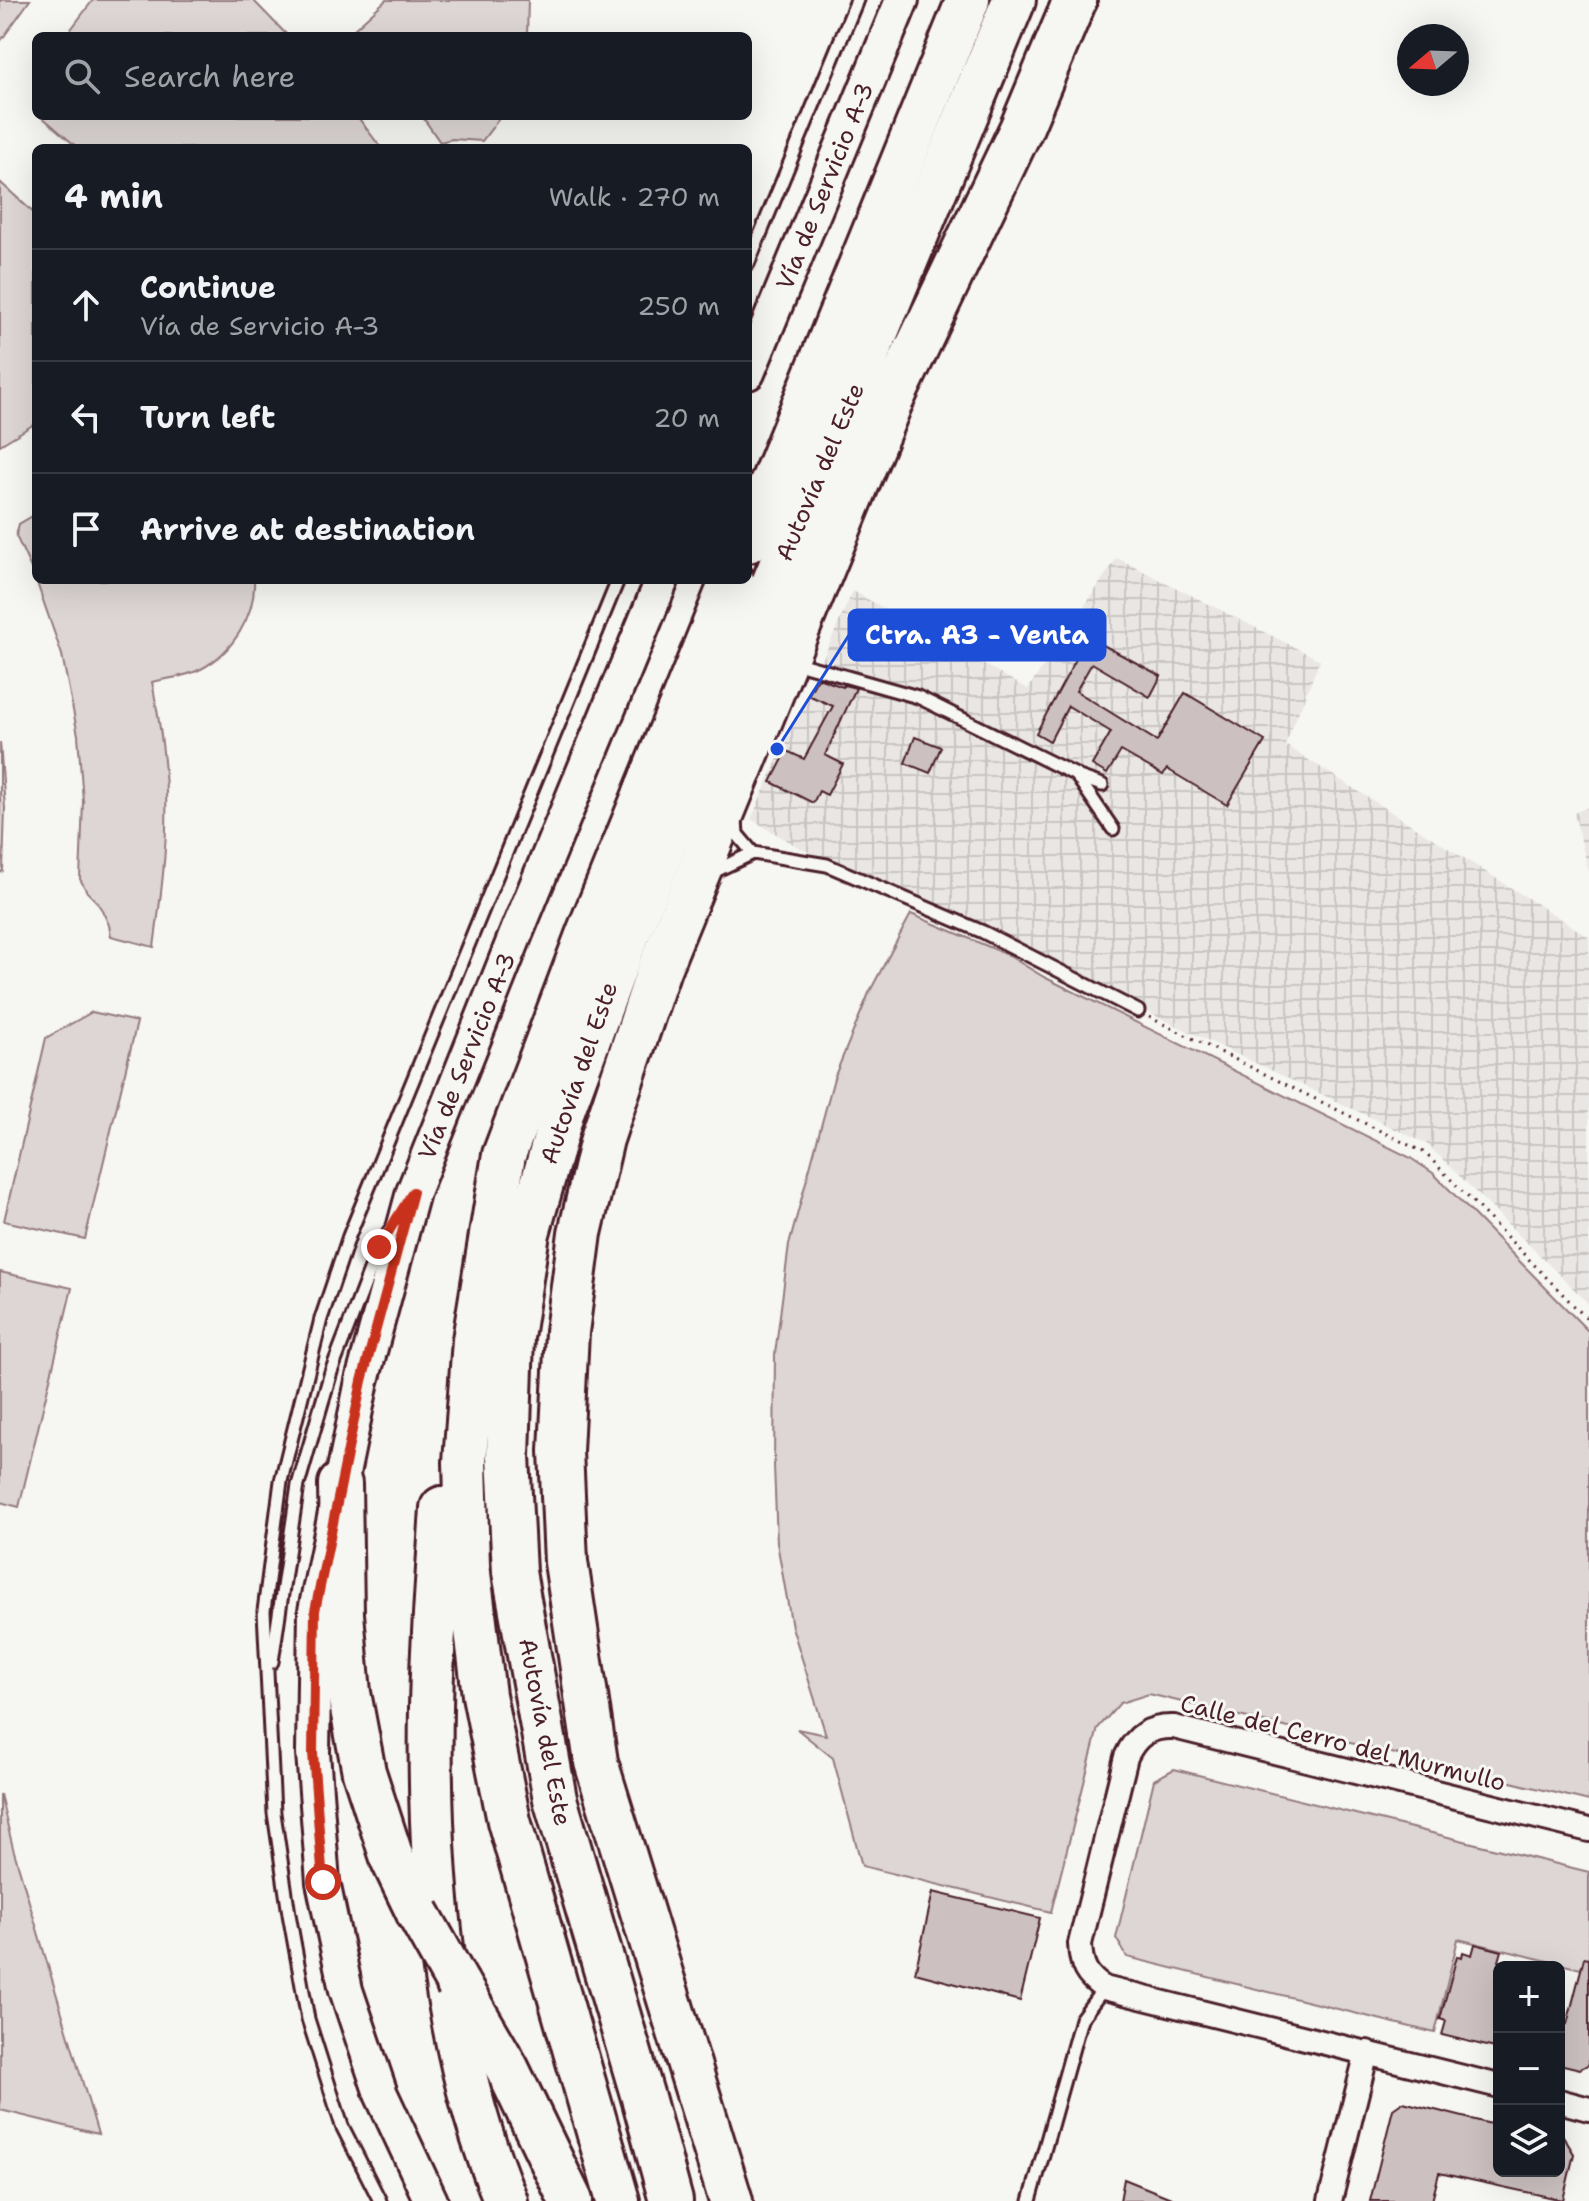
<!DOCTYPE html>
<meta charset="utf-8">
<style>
body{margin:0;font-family:"Shantell Sans",sans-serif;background:#20242c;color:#f1f3f6}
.controls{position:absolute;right:24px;bottom:24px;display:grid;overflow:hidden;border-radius:12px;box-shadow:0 8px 32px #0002}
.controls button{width:72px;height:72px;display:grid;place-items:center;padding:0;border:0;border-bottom:2px solid #363941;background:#171b24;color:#f1f3f6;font:40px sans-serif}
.compass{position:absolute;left:1397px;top:24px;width:72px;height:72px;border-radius:50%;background:#171b24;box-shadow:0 8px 32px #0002;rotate:251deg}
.stop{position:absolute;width:24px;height:24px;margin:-18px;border:6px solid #c8321e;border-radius:50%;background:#fff}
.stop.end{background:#c8321e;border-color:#fff;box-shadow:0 2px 8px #0008}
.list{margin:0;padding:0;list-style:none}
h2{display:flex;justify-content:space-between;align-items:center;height:104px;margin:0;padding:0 32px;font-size:34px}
h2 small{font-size:26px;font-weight:400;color:#9ea1a6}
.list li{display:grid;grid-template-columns:52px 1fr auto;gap:24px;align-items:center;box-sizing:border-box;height:112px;padding:0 32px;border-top:2px solid #363941}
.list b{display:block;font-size:30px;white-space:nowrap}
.list p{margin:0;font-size:26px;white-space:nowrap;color:#9ea1a6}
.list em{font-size:26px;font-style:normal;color:#9ea1a6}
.icon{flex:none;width:44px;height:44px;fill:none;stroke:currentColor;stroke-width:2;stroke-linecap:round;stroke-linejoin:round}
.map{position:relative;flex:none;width:1589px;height:2201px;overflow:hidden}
.search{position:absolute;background:#171b24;box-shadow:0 8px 32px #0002;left:32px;top:32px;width:720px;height:88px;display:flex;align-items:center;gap:20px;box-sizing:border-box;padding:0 28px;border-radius:12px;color:#9ea1a6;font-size:30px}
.panel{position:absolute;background:#171b24;box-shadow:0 8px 32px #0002;left:32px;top:144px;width:720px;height:440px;border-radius:12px}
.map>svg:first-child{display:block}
.industrial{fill:url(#industrial-grid)}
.green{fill:#ddd6d5;stroke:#947a80;stroke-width:2}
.building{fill:#ccc1c0;stroke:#4a1f2b;stroke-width:2}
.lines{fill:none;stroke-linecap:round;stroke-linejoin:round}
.lane-casing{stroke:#4a1f2b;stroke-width:17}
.street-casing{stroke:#4a1f2b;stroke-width:28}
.secondary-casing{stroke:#4a1f2b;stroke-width:38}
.highway-casing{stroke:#4a1f2b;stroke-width:48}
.path{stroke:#4a1f2b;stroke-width:3;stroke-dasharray:2 6;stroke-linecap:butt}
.lane{stroke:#f6f6f2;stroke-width:11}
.street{stroke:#f6f6f2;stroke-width:22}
.secondary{stroke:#f6f6f2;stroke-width:32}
.highway{stroke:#f6f6f2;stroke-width:42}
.highway-bridge-casing{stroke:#4a1f2b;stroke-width:48;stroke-linecap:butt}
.highway-bridge{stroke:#f6f6f2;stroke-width:42}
.route{stroke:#c8321e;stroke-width:10}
.labels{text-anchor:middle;stroke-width:6;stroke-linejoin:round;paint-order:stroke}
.street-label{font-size:24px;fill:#4a1f2b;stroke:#f6f6f2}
.leader{fill:none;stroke:#1d4ed8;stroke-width:3}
.callout-dot{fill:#1d4ed8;stroke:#f6f6f2;stroke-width:3}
.callout{fill:#1d4ed8;stroke:#1d4ed8;stroke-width:3}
.callout-label{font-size:26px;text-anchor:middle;font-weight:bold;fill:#fff}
</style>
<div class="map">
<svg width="1589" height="2201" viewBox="0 0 1589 2201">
<defs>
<pattern id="industrial-grid" width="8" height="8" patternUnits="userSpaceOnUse" patternTransform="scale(2)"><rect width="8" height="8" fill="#e9e6e3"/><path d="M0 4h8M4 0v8" fill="none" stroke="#c9c5c3"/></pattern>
</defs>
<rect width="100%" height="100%" fill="#f6f6f2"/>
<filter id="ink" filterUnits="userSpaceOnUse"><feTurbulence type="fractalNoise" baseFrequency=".0125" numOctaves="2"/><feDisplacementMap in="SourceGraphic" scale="16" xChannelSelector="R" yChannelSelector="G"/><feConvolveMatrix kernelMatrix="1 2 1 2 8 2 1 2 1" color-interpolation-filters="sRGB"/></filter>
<g filter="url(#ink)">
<g class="industrial">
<polygon points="1117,558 1320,660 1285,745 1589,937 1589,1304 1427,1144 800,848 751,819 853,591 1028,689"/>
<polygon points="1589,807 1589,872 1574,813"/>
</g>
<g class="green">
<polygon points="0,0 30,0 0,42"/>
<polygon points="93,0 253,0 288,36 66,36"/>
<polygon points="386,0 528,0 527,36 358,36 353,30"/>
<polygon points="41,116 357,116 381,148 78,148"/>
<polygon points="422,116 501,116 482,141 452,139 440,142"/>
<polygon points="0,182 36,215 36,423 0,445"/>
<polygon points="36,514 36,579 16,536 19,524"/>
<path d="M36,580H254C256,615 232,653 201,669C186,677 169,678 152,682C159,718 165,755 166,792C168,844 161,896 154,947L111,936L109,925L102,910L95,900L87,892L80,879L83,801L78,735L62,655Z"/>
<polygon points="0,742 5,808 3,871 0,873"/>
<polygon points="911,914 1006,954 1044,977 1409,1157 1433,1173 1589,1332 1589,1801 1149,1694 1120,1703 1098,1728 1051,1912 862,1866 833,1758 797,1729 826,1735 792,1627 777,1543 774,1465 775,1354 789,1245 834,1078 869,993"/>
<polygon points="92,1012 137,1022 85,1239 4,1221 46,1038"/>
<polygon points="0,1272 72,1288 19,1507 0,1502"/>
<polygon points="1174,1769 1589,1872 1589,1971 1458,1939 1435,2033 1127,1957 1116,1938 1154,1780"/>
<polygon points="0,1794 13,1848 98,2134 0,2110"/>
</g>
<g class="building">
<polygon points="1088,637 1161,676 1150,697 1092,663 1076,691 1157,741 1185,693 1265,741 1227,805 1167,769 1163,775 1121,751 1107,774 1092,765 1111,732 1068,706 1050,741 1036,733"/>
<polygon points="818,678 843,687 844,685 856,688 825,755 843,764 827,795 819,791 813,803 771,782 787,751 804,759 833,706 808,695"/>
<polygon points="915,737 941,747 930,773 905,763"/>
<polygon points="933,1892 1040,1918 1020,2001 915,1973"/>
<polygon points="1475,1944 1502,1951 1499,1961 1502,1962 1501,1967 1499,1967 1499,2049 1442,2035 1446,2021 1440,2019 1457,1956 1462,1957 1463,1952 1472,1955"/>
<polygon points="1584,1958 1589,1959 1589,2064 1580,2069 1559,2064 1559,2022 1567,2024"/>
<polygon points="1403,2102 1499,2126 1499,2171 1559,2171 1559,2129 1574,2154 1563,2200 1439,2173 1432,2201 1370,2201 1393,2109"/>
<polygon points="1124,2179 1176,2200 1176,2201 1120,2201"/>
</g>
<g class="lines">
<defs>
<g id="lane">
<polyline points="748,264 857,0"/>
<polyline points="794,662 918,697 1076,775 1113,829"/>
<polyline points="1076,776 1102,785"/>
<polyline points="736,819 737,834 753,853"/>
<polyline points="713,872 753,853 827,865 983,932 1138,1011"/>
<polyline points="272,1662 298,1485 331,1372 379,1247 390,1230"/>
<polyline points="380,2201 342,2126 308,2019 289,1914 274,1813 264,1611 281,1481 321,1319 349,1236 618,580"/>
<polyline points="1030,2201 1081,2019 1104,1988"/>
</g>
<g id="street">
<path d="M1499,2086L1104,1988C1086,1976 1081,1966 1080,1944L1126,1757C1136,1735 1150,1726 1174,1727L1589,1830"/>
<polyline points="1559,2101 1589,2109"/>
<polyline points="1330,2201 1367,2052"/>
</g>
<g id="secondary">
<polyline points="748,373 902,0"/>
<polyline points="431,2201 381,2094 346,1990 323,1882 313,1753 315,1611 362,1381 413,1192 516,934 662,580"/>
</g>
<g id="highway">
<polyline points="748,541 968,0"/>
<polyline points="340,1484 342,1614 349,1693 364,1772 393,1861 418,1913"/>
<path d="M442,1508C438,1574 432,1641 431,1708C428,1871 442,2049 506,2201"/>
<polyline points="458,1984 507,2068 571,2201"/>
<polyline points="618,2201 509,1821 484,1695 468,1565 465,1462 474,1340 504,1155 588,933 732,580"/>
<polyline points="671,2201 644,2101 555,1799 514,1572 508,1456 512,1337 528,1233 563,1110 622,949 1014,0"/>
<polyline points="731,2201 596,1762 566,1562 561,1451 567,1332 580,1233 602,1139 659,969 891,402 1021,129 1075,0"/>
</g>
</defs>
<use href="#lane" class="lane-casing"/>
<use href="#street" class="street-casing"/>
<use href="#secondary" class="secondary-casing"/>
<use href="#highway" class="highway-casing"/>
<polyline class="path" points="1149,1017 1425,1153 1589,1321"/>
<use href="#lane" class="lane"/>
<use href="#street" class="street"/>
<use href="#secondary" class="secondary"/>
<use href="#highway" class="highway"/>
<defs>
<polyline id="highway-bridge" points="418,1913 458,1984"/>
</defs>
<use href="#highway-bridge" class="highway-bridge-casing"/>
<use href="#highway-bridge" class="highway-bridge"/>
</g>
</g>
<g class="lines" filter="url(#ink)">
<polyline class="route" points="323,1882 313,1753 315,1611 362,1381 413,1192 379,1247"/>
</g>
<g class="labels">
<g class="street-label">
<text transform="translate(825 186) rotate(-68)" y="8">Vía de Servicio A-3</text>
<text transform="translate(820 472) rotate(-67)" y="8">Autovía del Este</text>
<text transform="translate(467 1056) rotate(-68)" y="8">Vía de Servicio A-3</text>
<text transform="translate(579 1073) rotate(-71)" y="8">Autovía del Este</text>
<text transform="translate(545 1732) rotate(79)" y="8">Autovía del Este</text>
<text transform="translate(1343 1743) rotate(14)" y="8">Calle del Cerro del Murmullo</text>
</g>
</g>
<path class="leader" d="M777 749L849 635"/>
<circle class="callout-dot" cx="777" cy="749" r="8"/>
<rect class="callout" x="849" y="610" width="256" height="50" rx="8"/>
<g class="callout-label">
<text x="977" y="644">Ctra. A3 - Venta</text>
</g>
</svg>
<div class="controls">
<button>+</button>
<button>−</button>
<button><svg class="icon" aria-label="layers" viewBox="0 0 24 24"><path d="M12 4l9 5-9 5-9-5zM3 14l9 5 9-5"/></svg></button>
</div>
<svg class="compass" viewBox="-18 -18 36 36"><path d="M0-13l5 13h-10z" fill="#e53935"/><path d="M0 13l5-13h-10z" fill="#9ea1a6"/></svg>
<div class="stop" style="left:323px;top:1882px"></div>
<div class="stop end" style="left:379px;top:1247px"></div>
<div class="search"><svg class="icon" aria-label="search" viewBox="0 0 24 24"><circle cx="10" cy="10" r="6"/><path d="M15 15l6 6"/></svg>Search here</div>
<section class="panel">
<h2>4 min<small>Walk · 270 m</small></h2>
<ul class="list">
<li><svg class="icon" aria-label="ahead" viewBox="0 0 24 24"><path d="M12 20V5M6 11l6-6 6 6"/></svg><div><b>Continue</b><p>Vía de Servicio A-3</p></div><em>250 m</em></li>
<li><svg class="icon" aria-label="left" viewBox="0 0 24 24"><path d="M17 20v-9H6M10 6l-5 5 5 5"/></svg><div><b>Turn left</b></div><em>20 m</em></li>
<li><svg class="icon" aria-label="arrive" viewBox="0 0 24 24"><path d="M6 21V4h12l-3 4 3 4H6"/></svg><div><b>Arrive at destination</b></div></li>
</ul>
</section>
</div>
